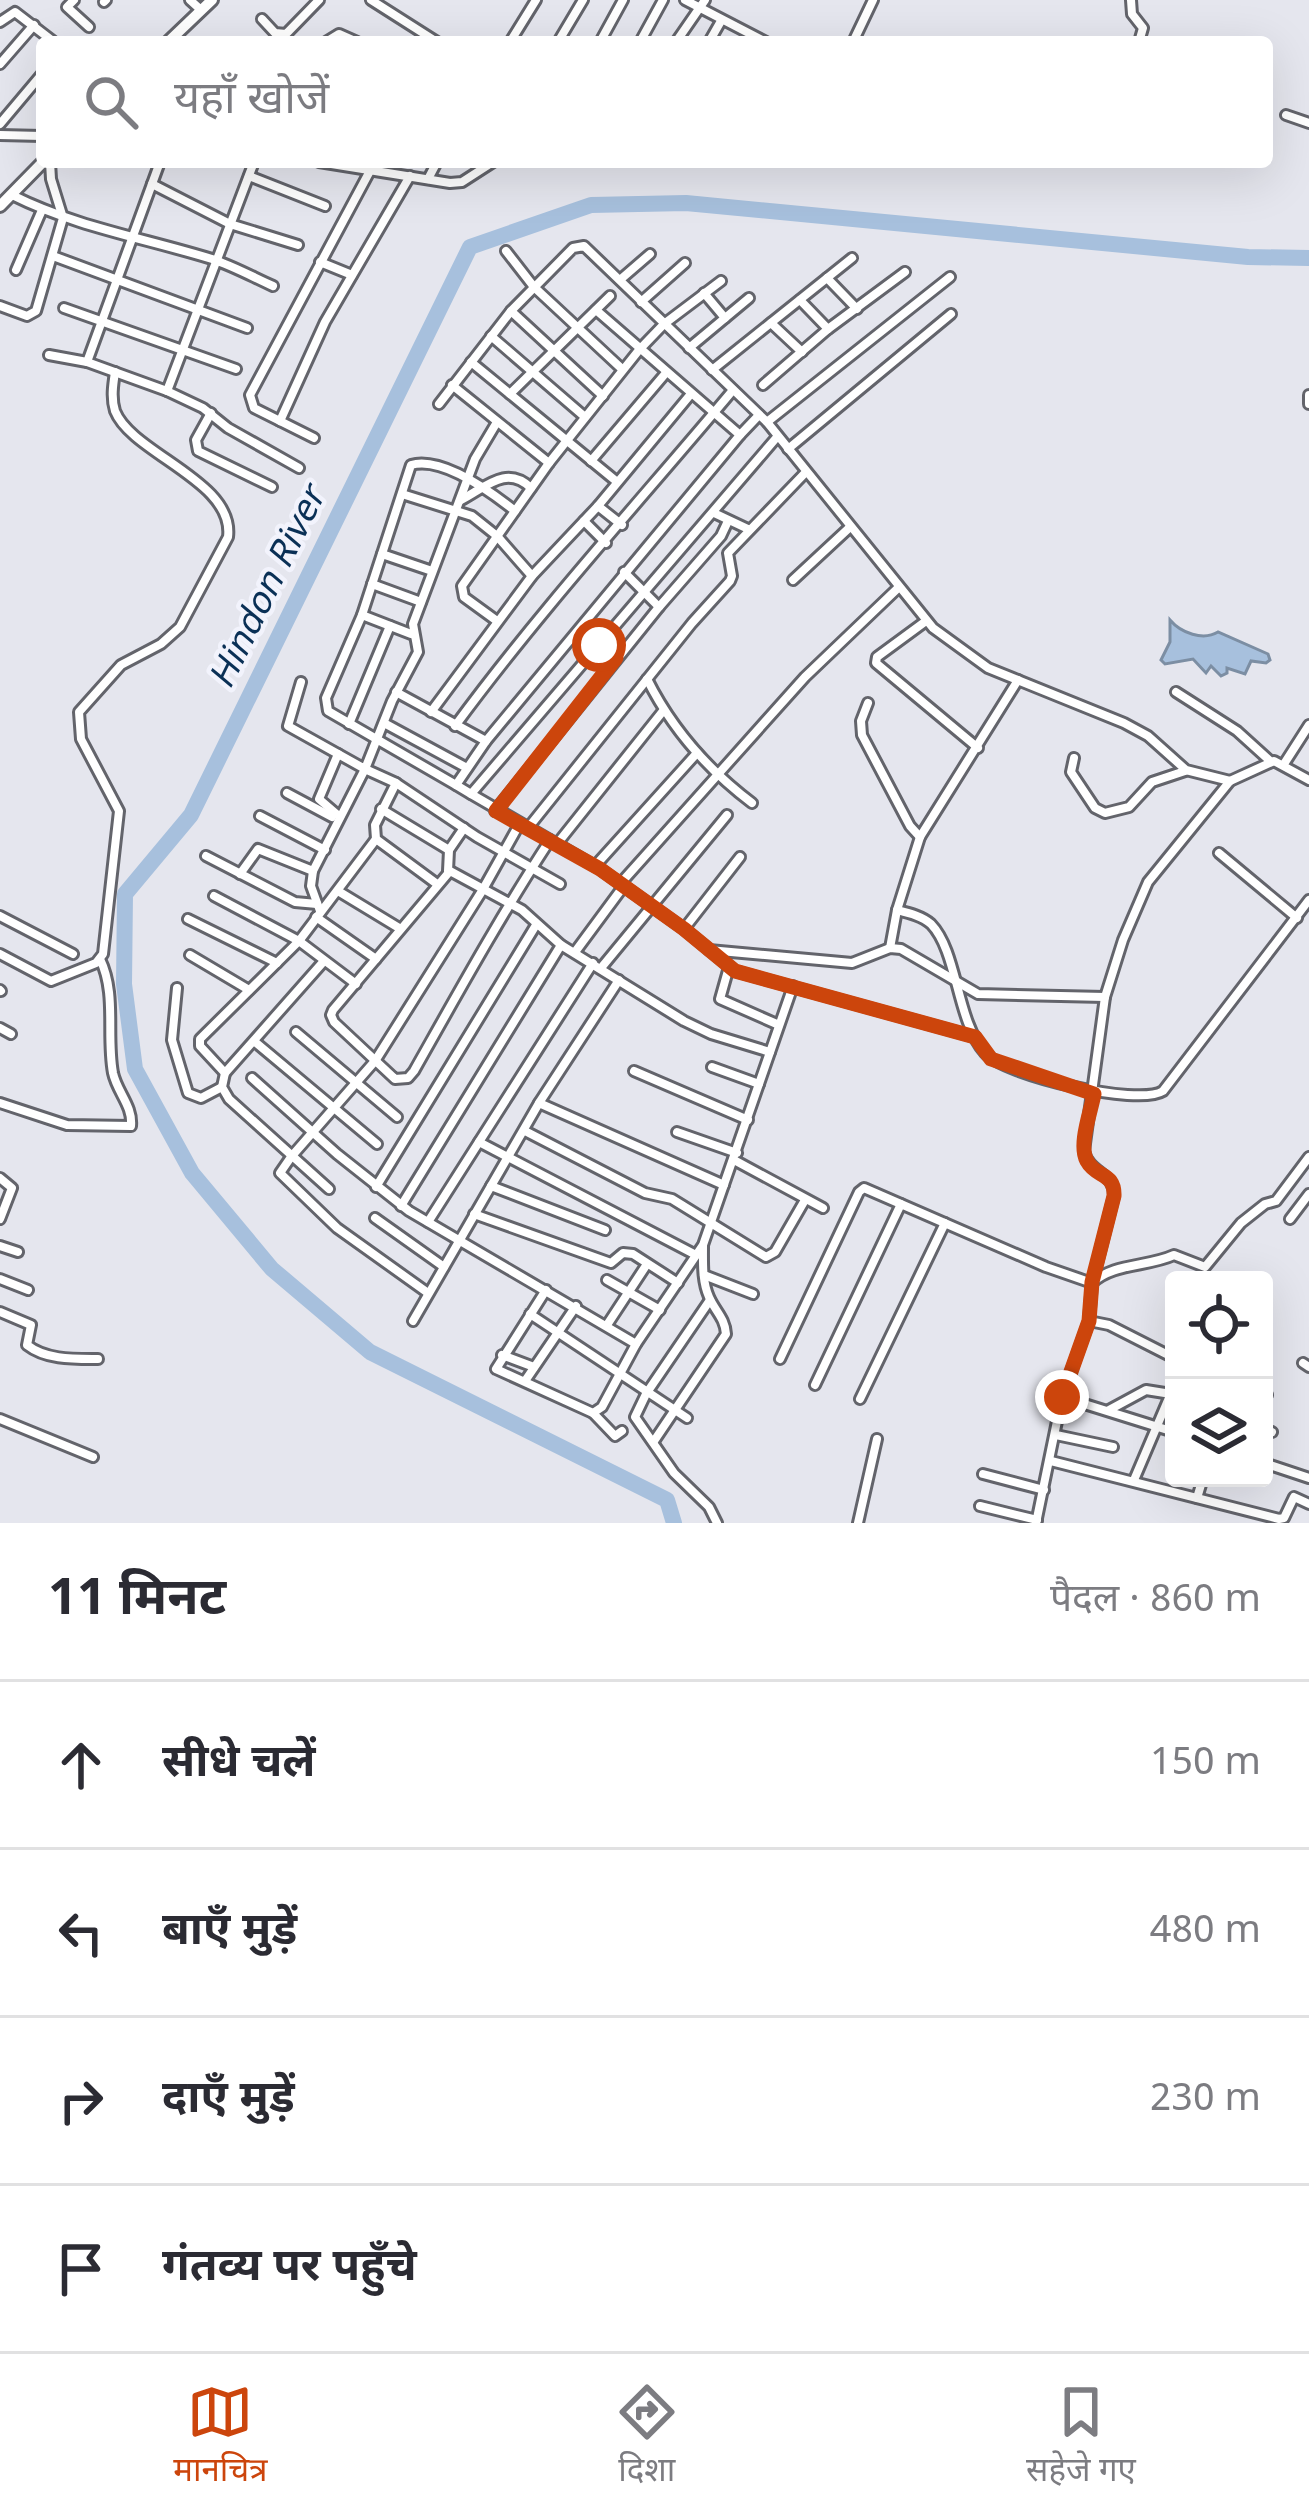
<!DOCTYPE html>
<html lang="hi">
<meta charset="utf-8">
<style>
body{margin:0;font-family:Georgia,"Noto Sans Devanagari",serif;background:#f7f7f7;color:#2b2b33}
.controls{position:absolute;right:36px;bottom:36px;display:grid;overflow:hidden;border-radius:12px;box-shadow:0 12px 48px #0002}
.controls button{width:108px;height:108px;display:grid;place-items:center;padding:0;border:0;border-bottom:3px solid #e1e1e2;background:#fff;color:#2b2b33;font:60px sans-serif}
.stop{position:absolute;width:36px;height:36px;margin:-27px;border:9px solid #cc450c;border-radius:50%;background:#fff}
.stop.end{background:#cc450c;border-color:#fff;box-shadow:0 3px 12px #0008}
.list{margin:0;padding:0;list-style:none}
h2{display:flex;justify-content:space-between;align-items:center;height:156px;margin:0;padding:0 48px;font-size:51px}
h2 small{font-size:39px;font-weight:400;color:#7c7c81}
.list li{display:grid;grid-template-columns:78px 1fr auto;gap:36px;align-items:center;box-sizing:border-box;height:168px;padding:0 48px;border-top:3px solid #e1e1e2}
.list b{display:block;font-size:45px;white-space:nowrap}
.list em{font-size:39px;font-style:normal;color:#7c7c81}
.icon{flex:none;width:66px;height:66px;fill:none;stroke:currentColor;stroke-width:2;stroke-linecap:round;stroke-linejoin:round}
.map{position:relative;flex:none;width:1309px;height:1523px;overflow:hidden}
.search{position:absolute;background:#fff;box-shadow:0 12px 48px #0002;left:36px;right:36px;top:36px;height:132px;display:flex;align-items:center;gap:30px;box-sizing:border-box;padding:0 42px;border-radius:12px;color:#7c7c81;font-size:45px}
.sheet{height:828px;background:#fff}
nav{display:flex;justify-content:space-around;align-items:center;box-sizing:border-box;height:168px;border-top:3px solid #e1e1e2;background:#fff;font-size:33px;color:#7c7c81}
nav a{display:grid;justify-items:center;gap:6px}
nav .on{color:#cc450c}
.map>svg:first-child{display:block}
.water{fill:#a7c0dd;stroke:#7c8ea3;stroke-width:3}
.lines{fill:none;stroke-linecap:round;stroke-linejoin:round}
.river{stroke:#a7c0dd;stroke-width:16}
.minor-casing{stroke:#63646b;stroke-width:14}
.tertiary-casing{stroke:#63646b;stroke-width:16}
.minor{stroke:#fff;stroke-width:8}
.tertiary{stroke:#fff;stroke-width:10}
.route{stroke:#cc450c;stroke-width:15}
.labels{text-anchor:middle;stroke-width:9;stroke-linejoin:round;paint-order:stroke}
.water-label{font-size:36px;font-style:italic;fill:#0a3056;stroke:#f2f3fc}
</style>
<div class="map">
<svg width="1309" height="1523" viewBox="0 0 1309 1523">
<rect width="100%" height="100%" fill="#e5e6ee"/>
<path class="water" d="M1170,620C1181,633 1203,641 1218,632L1268,654L1270,660L1266,663L1251,661L1245,674L1227,668V673L1221,676L1211,666L1206,673L1193,659L1165,664L1161,660L1170,642Z"/>
<g class="lines">
<polyline class="river" points="674,1523 667,1500 370,1352 272,1269 192,1173 135,1069 124,984 125,894 191,815 470,247 591,205 686,203 1248,257 1309,258"/>
<defs>
<g id="minor">
<polyline points="74,0 67,7 89,27"/>
<polyline points="190,0 201,10"/>
<polyline points="371,0 437,42"/>
<polyline points="685,0 766,42"/>
<polyline points="1131,0 1132,14 1143,28 1139,42"/>
<polyline points="104,2 106,0"/>
<polyline points="262,19 275,33 286,34 319,0"/>
<polyline points="0,22 15,12 54,42"/>
<polyline points="326,42 339,34 357,42"/>
<polyline points="510,42 536,0"/>
<polyline points="558,42 583,0"/>
<polyline points="600,42 623,0"/>
<polyline points="640,42 663,0"/>
<polyline points="676,42 705,0"/>
<polyline points="709,42 721,21"/>
<polyline points="853,42 873,0"/>
<polyline points="0,64 34,25"/>
<polyline points="1286,115 1309,123"/>
<polyline points="0,124 42,74"/>
<polyline points="0,135 42,136"/>
<polyline points="319,162 450,183 462,182 493,162"/>
<polyline points="249,176 325,206"/>
<polyline points="428,179 437,162"/>
<polyline points="152,184 230,224 298,245"/>
<path d="M12,195C76,227 144,238 212,259C233,266 253,277 273,286"/>
<polyline points="506,251 534,287 622,369"/>
<polyline points="53,256 247,328"/>
<polyline points="320,262 352,275"/>
<polyline points="16,270 42,210"/>
<polyline points="827,278 857,309"/>
<polyline points="621,279 650,254"/>
<polyline points="704,293 725,318"/>
<polyline points="800,300 828,329"/>
<polyline points="641,302 685,263"/>
<polyline points="0,306 27,316 36,311 63,218 51,179 50,162"/>
<polyline points="64,308 236,369"/>
<polyline points="511,311 603,396"/>
<polyline points="771,323 802,352"/>
<polyline points="491,336 585,417"/>
<polyline points="689,348 749,298"/>
<polyline points="49,355 87,362 167,391 203,408 228,428 299,468"/>
<polyline points="87,362 160,162"/>
<polyline points="471,362 616,481"/>
<polyline points="712,370 852,258"/>
<polyline points="452,385 549,463"/>
<polyline points="763,385 828,329 905,272"/>
<polyline points="167,391 254,162"/>
<polyline points="510,394 610,296"/>
<polyline points="1309,395 1309,404"/>
<polyline points="439,404 511,311 573,248 584,246 767,422 933,628 988,668 1124,723 1148,736 1186,770 1230,781"/>
<polyline points="211,413 196,440 198,451 272,487"/>
<polyline points="280,421 325,322 410,176"/>
<polyline points="767,422 950,277"/>
<polyline points="740,435 759,415"/>
<polyline points="314,438 254,408 250,395 371,169"/>
<polyline points="788,449 951,314"/>
<polyline points="591,461 665,374"/>
<polyline points="402,494 472,516 497,536 532,576"/>
<path d="M461,500C487,486 507,465 531,488"/>
<polyline points="598,506 622,525"/>
<path d="M515,511C491,492 442,456 411,465L362,615L326,698L328,711L456,785L486,741L740,435L596,310"/>
<polyline points="714,513 748,529"/>
<polyline points="584,521 606,543"/>
<polyline points="382,554 432,571"/>
<polyline points="624,572 659,607"/>
<polyline points="793,580 849,528"/>
<polyline points="372,584 421,602"/>
<polyline points="362,615 411,634"/>
<polyline points="497,621 464,597 462,586 549,463 639,350 664,324 721,281"/>
<polyline points="926,621 877,657 876,663 978,748"/>
<polyline points="579,632 616,659"/>
<path d="M647,679C672,729 707,769 752,803"/>
<polyline points="301,682 288,726 365,769 392,701 418,652 413,624 475,459 497,422"/>
<polyline points="396,692 486,741"/>
<polyline points="1176,692 1237,731 1269,760"/>
<polyline points="868,703 861,721 862,735 910,826 920,837"/>
<polyline points="431,712 532,576 598,506 690,395"/>
<polyline points="384,723 467,768"/>
<polyline points="349,724 390,626"/>
<path d="M455,726C541,609 640,501 733,390"/>
<polyline points="338,754 319,799 340,817"/>
<polyline points="1074,758 1071,772 1095,808 1105,813 1129,807 1152,782 1185,771"/>
<polyline points="1284,764 1309,725"/>
<polyline points="396,783 477,837 560,884"/>
<polyline points="456,785 471,794 777,437"/>
<polyline points="287,793 332,817"/>
<polyline points="471,794 600,869 684,929 735,971 975,1037"/>
<polyline points="381,809 449,850"/>
<polyline points="495,811 659,607 721,536 728,521"/>
<polyline points="260,816 325,850"/>
<polyline points="528,828 692,623 730,581 732,576 728,553 805,473"/>
<path d="M550,840C501,915 458,993 414,1071L408,1078L395,1079L334,1022L331,1015L333,1010L450,871L522,910L561,945L684,1021L711,1034L770,1052"/>
<polyline points="557,844 663,711"/>
<polyline points="1219,853 1297,918"/>
<polyline points="206,856 295,902 317,904"/>
<polyline points="595,866 697,753"/>
<polyline points="448,871 449,850 464,828"/>
<polyline points="240,874 258,849 313,871"/>
<polyline points="620,884 805,677 898,588"/>
<polyline points="338,891 399,928"/>
<polyline points="214,896 299,941 356,984"/>
<path d="M897,910C909,913 922,916 931,924C958,952 956,1020 985,1053C1004,1075 1138,1107 1163,1091L1309,900"/>
<polyline points="320,911 311,886 313,871 365,769 396,783 375,825 376,839 437,884"/>
<polyline points="0,916 73,954"/>
<polyline points="316,917 376,959"/>
<polyline points="188,919 277,963"/>
<polyline points="684,929 740,857"/>
<polyline points="890,948 897,910 920,837 1018,680"/>
<polyline points="709,950 852,963 890,948 901,949 978,994 1105,997"/>
<polyline points="575,952 623,887"/>
<path d="M0,954L51,981L96,963L103,954L119,811L81,739L79,712L121,665L161,644L180,627L228,537C235,481 132,454 115,411C111,398 113,385 115,372"/>
<polyline points="190,955 249,990"/>
<polyline points="324,961 225,1073 200,1046 200,1039 299,941 376,839"/>
<polyline points="729,967 720,999 779,1025"/>
<polyline points="601,968 727,815"/>
<polyline points="177,988 172,1040 188,1093 201,1098 222,1087"/>
<polyline points="0,990 1,991"/>
<polyline points="0,1028 11,1034"/>
<polyline points="296,1032 397,1117"/>
<polyline points="254,1041 377,1144"/>
<polyline points="712,1067 759,1084"/>
<polyline points="634,1071 748,1120"/>
<polyline points="225,1073 222,1087 229,1099 329,1189"/>
<polyline points="252,1078 337,1154 409,1211 636,1344"/>
<path d="M0,1103L67,1125L131,1126C133,1106 117,1092 113,1073C106,1035 117,994 100,959"/>
<polyline points="539,1103 724,1185"/>
<polyline points="525,1131 645,1193 672,1199 766,1257 775,1252 805,1200"/>
<polyline points="677,1132 737,1153"/>
<polyline points="479,1142 696,1255"/>
<polyline points="734,1160 823,1208"/>
<polyline points="0,1178 12,1188 0,1219"/>
<polyline points="491,1186 605,1230"/>
<polyline points="376,1187 536,925"/>
<polyline points="401,1206 561,945"/>
<polyline points="474,1214 611,1263 623,1253 633,1254 678,1283"/>
<polyline points="375,1218 444,1267"/>
<polyline points="1290,1219 1309,1194"/>
<polyline points="428,1222 593,963"/>
<polyline points="0,1246 18,1252"/>
<polyline points="704,1275 753,1294"/>
<polyline points="0,1279 28,1290"/>
<polyline points="607,1280 660,1310"/>
<polyline points="546,1290 496,1369 593,1413 602,1407 636,1344 703,1245 793,986"/>
<polyline points="428,1293 337,1228 280,1173 291,1157 375,1061 482,891 520,823"/>
<polyline points="710,1300 646,1394 635,1417 674,1473 709,1507 717,1523"/>
<path d="M0,1312L31,1325L27,1345C46,1360 74,1359 98,1359"/>
<polyline points="530,1314 687,1418"/>
<polyline points="413,1321 539,1103 619,980"/>
<polyline points="1089,1321 1109,1325 1174,1358"/>
<polyline points="607,1325 647,1264"/>
<polyline points="502,1355 534,1367"/>
<path d="M780,1359L859,1192L864,1188L1046,1267L1092,1283C1113,1263 1148,1267 1174,1255L1205,1267L1241,1223L1265,1204L1276,1201L1309,1157"/>
<polyline points="1303,1363 1309,1367"/>
<polyline points="525,1381 576,1306"/>
<polyline points="815,1385 901,1204"/>
<polyline points="1264,1394 1267,1395"/>
<polyline points="1062,1397 1174,1432"/>
<polyline points="860,1399 945,1223"/>
<polyline points="1109,1410 1146,1390 1171,1394"/>
<polyline points="593,1413 615,1436 622,1431"/>
<polyline points="0,1419 93,1457"/>
<polyline points="1264,1429 1272,1432"/>
<polyline points="1056,1435 1113,1447"/>
<path d="M654,1441L726,1334C725,1318 715,1311 709,1297C702,1281 703,1264 703,1246"/>
<polyline points="1051,1461 1279,1519 1284,1518 1294,1497 1309,1504"/>
<polyline points="1264,1463 1309,1478"/>
<polyline points="983,1474 1044,1490"/>
<polyline points="1134,1480 1174,1386"/>
<polyline points="1197,1498 1203,1478"/>
<polyline points="980,1506 1037,1520"/>
<polyline points="858,1523 877,1439"/>
<path d="M1036,1523L1062,1397L1089,1321L1092,1283L1114,1196C1115,1172 1089,1174 1084,1151L1105,997L1123,940L1148,882L1230,781L1274,761L1309,780"/>
</g>
<g id="tertiary">
<polyline points="168,42 212,0"/>
<polyline points="0,206 43,162"/>
</g>
</defs>
<use href="#minor" class="minor-casing"/>
<use href="#tertiary" class="tertiary-casing"/>
<use href="#minor" class="minor"/>
<use href="#tertiary" class="tertiary"/>
</g>
<g class="lines">
<path class="route" d="M599,645L616,658L496,811L600,869L684,929L735,971L975,1037L991,1059L1094,1094C1091,1111 1078,1145 1087,1161C1096,1178 1115,1172 1114,1196L1092,1282L1089,1321L1062,1397"/>
</g>
<g class="labels">
<g class="water-label">
<text transform="translate(266 587) rotate(-64)" y="13">Hindon River</text>
</g>
</g>
</svg>
<div class="controls">
<button><svg class="icon" aria-label="locate" viewBox="0 0 24 24"><circle cx="12" cy="12" r="6"/><path d="M12 2v4M12 18v4M2 12h4M18 12h4"/></svg></button>
<button><svg class="icon" aria-label="layers" viewBox="0 0 24 24"><path d="M12 4l9 5-9 5-9-5zM3 14l9 5 9-5"/></svg></button>
</div>
<div class="stop" style="left:599px;top:645px"></div>
<div class="stop end" style="left:1062px;top:1397px"></div>
<div class="search"><svg class="icon" aria-label="search" viewBox="0 0 24 24"><circle cx="10" cy="10" r="6"/><path d="M15 15l6 6"/></svg>यहाँ खोजें</div>
</div>
<section class="sheet">
<h2>11 मिनट<small>पैदल · 860 m</small></h2>
<ul class="list">
<li><svg class="icon" aria-label="ahead" viewBox="0 0 24 24"><path d="M12 20V5M6 11l6-6 6 6"/></svg><div><b>सीधे चलें</b></div><em>150 m</em></li>
<li><svg class="icon" aria-label="left" viewBox="0 0 24 24"><path d="M17 20v-9H6M10 6l-5 5 5 5"/></svg><div><b>बाएँ मुड़ें</b></div><em>480 m</em></li>
<li><svg class="icon" aria-label="right" viewBox="0 0 24 24"><path d="M7 20v-9h11M14 6l5 5-5 5"/></svg><div><b>दाएँ मुड़ें</b></div><em>230 m</em></li>
<li><svg class="icon" aria-label="arrive" viewBox="0 0 24 24"><path d="M6 21V4h12l-3 4 3 4H6"/></svg><div><b>गंतव्य पर पहुँचे</b></div></li>
</ul>
</section>
<nav>
<a class="on"><svg class="icon" aria-label="map" viewBox="0 0 24 24"><path d="M3 6l6-2 6 2 6-2v14l-6 2-6-2-6 2zM9 4v14M15 6v14"/></svg>मानचित्र</a>
<a><svg class="icon" aria-label="directions" viewBox="0 0 24 24"><path d="M12 3l9 9-9 9-9-9zM9 14v-3h6M13 9l2 2-2 2"/></svg>दिशा</a>
<a><svg class="icon" aria-label="saved" viewBox="0 0 24 24"><path d="M7 4h10v16l-5-4-5 4z"/></svg>सहेजे गए</a>
</nav>
